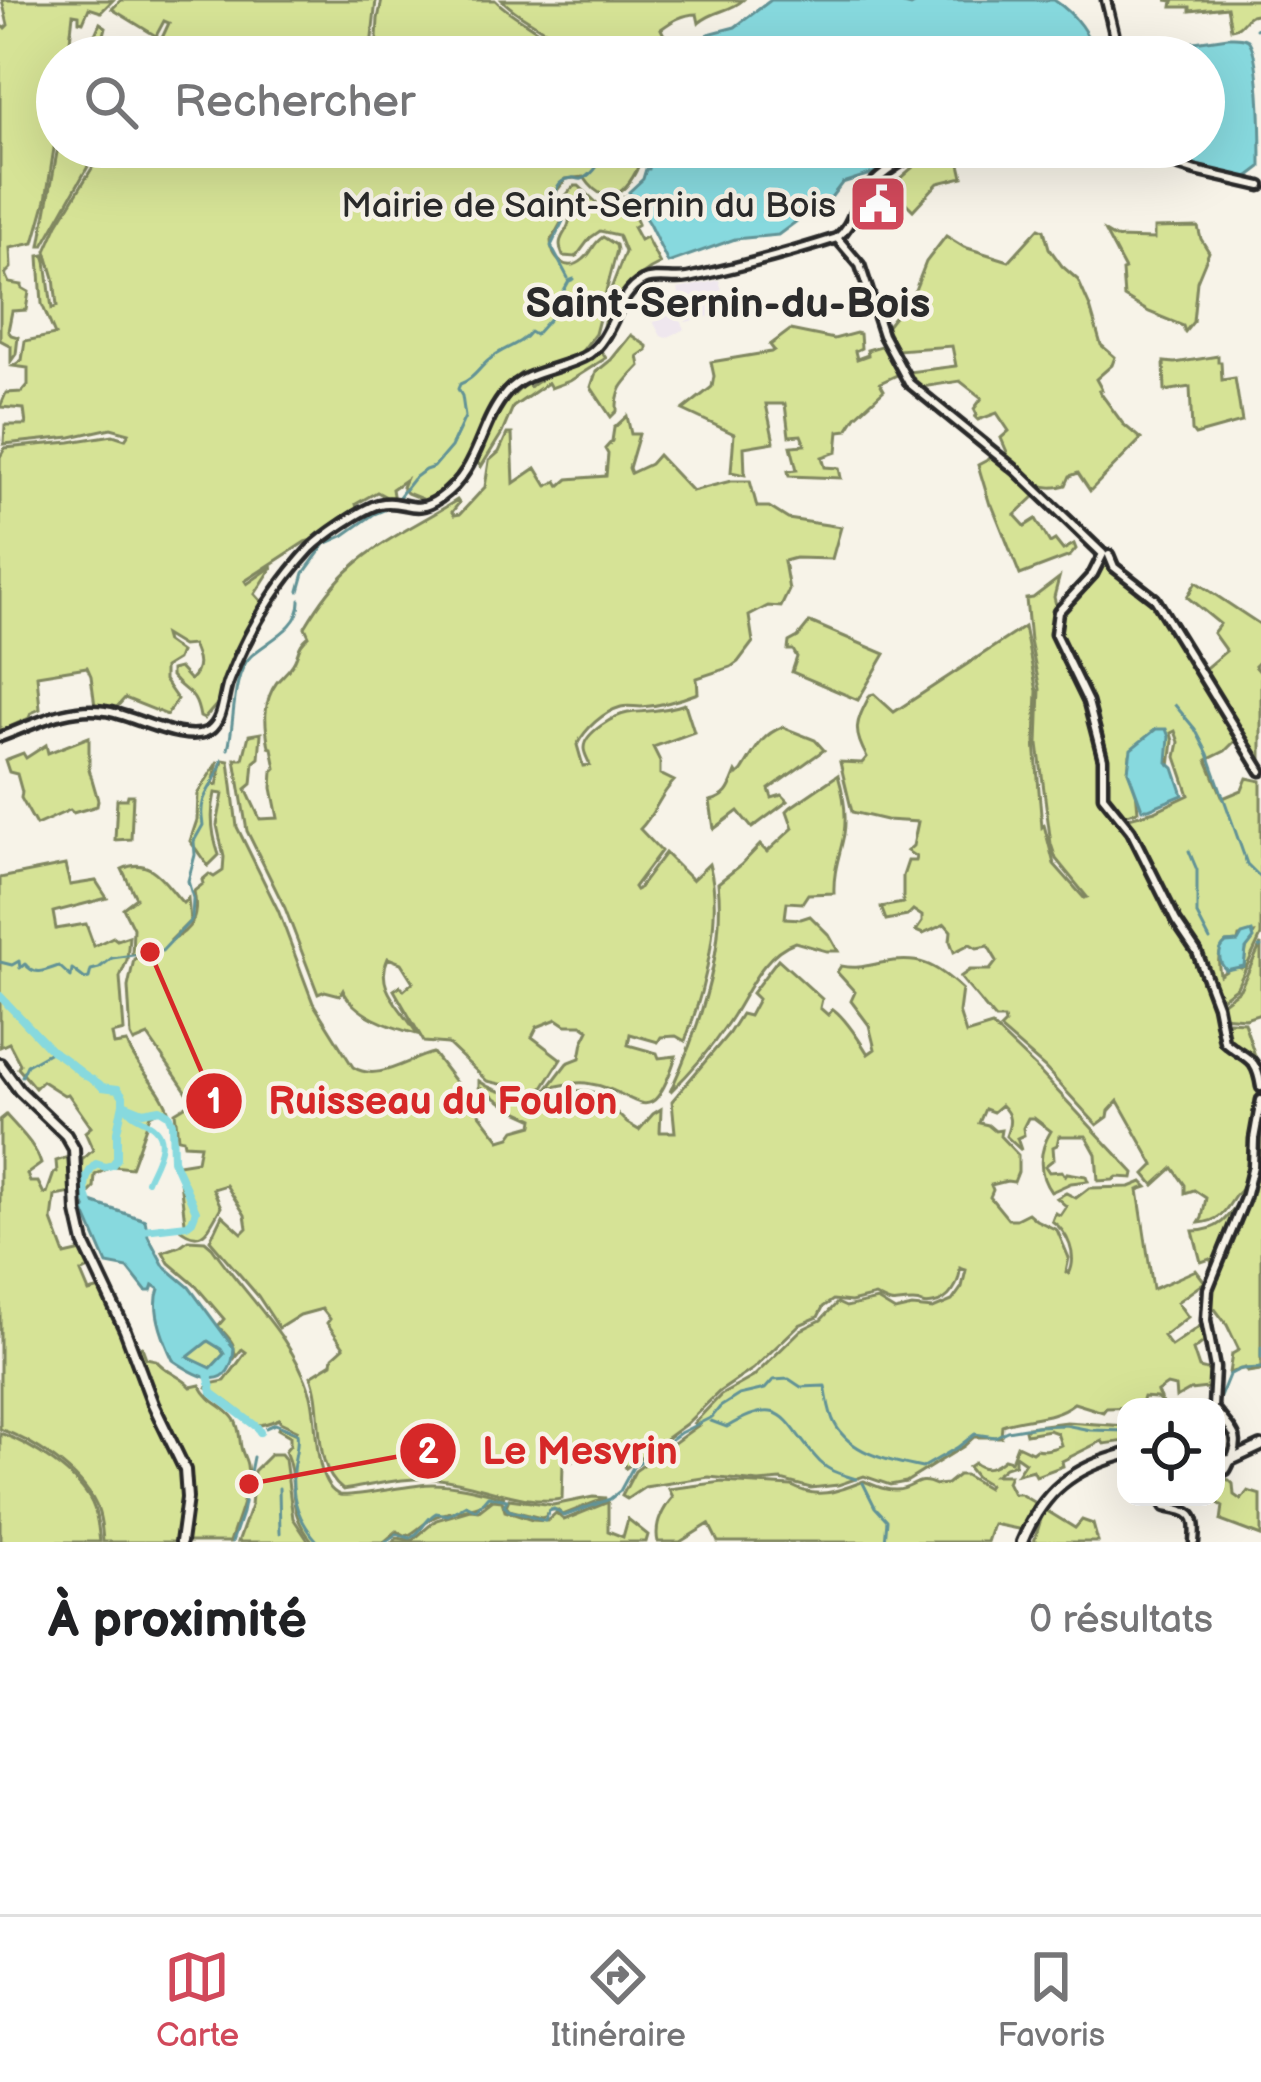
<!DOCTYPE html>
<html lang="fr">
<meta charset="utf-8">
<style>
body{margin:0;font-family:"Balsamiq Sans",sans-serif;background:#f2f2f2;color:#202124}
.controls{position:absolute;right:36px;bottom:36px;display:grid;overflow:hidden;border-radius:24px;box-shadow:0 12px 48px #0002}
.controls button{width:108px;height:108px;display:grid;place-items:center;padding:0;border:0;border-bottom:3px solid #e0e0e0;background:#fff;color:#202124;font:60px sans-serif}
.list{margin:0;padding:0;list-style:none}
h2{display:flex;justify-content:space-between;align-items:center;height:156px;margin:0;padding:0 48px;font-size:51px}
h2 small{font-size:39px;font-weight:400;color:#757577}
.icon{flex:none;width:66px;height:66px;fill:none;stroke:currentColor;stroke-width:2;stroke-linecap:round;stroke-linejoin:round}
.map{position:relative;flex:none;width:1261px;height:1542px;overflow:hidden}
.search{position:absolute;background:#fff;box-shadow:0 12px 48px #0002;left:36px;right:36px;top:36px;height:132px;display:flex;align-items:center;gap:30px;box-sizing:border-box;padding:0 42px;border-radius:66px;color:#757577;font-size:45px}
.sheet{height:372px;background:#fff}
nav{display:flex;justify-content:space-around;align-items:center;box-sizing:border-box;height:168px;border-top:3px solid #e0e0e0;background:#fff;font-size:33px;color:#757577}
nav a{display:grid;justify-items:center;gap:6px}
nav .on{color:#d1495b}
.map>svg:first-child{display:block}
.built{fill:#efe7ee}
.green{fill:#d6e396;stroke:#808760;stroke-width:3;fill-rule:evenodd}
.water{fill:#87d9de;stroke:#629396;stroke-width:3;fill-rule:evenodd}
.lines{fill:none;stroke-linecap:round;stroke-linejoin:round}
.stream{stroke:#629396;stroke-width:3}
.canal{stroke:#87d9de;stroke-width:6}
.river{stroke:#87d9de;stroke-width:8}
.minor-casing{stroke:#2b2b2b;stroke-width:15}
.major-casing{stroke:#2b2b2b;stroke-width:16}
.minor{stroke:#f7f3e8;stroke-width:6}
.major{stroke:#f7f3e8;stroke-width:8}
.labels{text-anchor:middle;stroke-width:9;stroke-linejoin:round;paint-order:stroke}
.poi-label{font-size:36px;fill:#2b2b2b;stroke:#f7f3e8;text-anchor:end}
.quarter-label{font-size:42px;font-weight:bold;fill:#2b2b2b;stroke:#f7f3e8}
.leader{fill:none;stroke:#d62828;stroke-width:4.5}
.callout-dot{fill:#d62828;stroke:#f7f3e8;stroke-width:4.5}
.mark-label{font-size:36px;text-anchor:middle;font-weight:bold;fill:#fff}
.callout-label{font-size:39px;text-anchor:middle;font-weight:bold;fill:#d62828;stroke:#f7f3e8;stroke-width:9;stroke-linejoin:round;paint-order:stroke}
</style>
<div class="map">
<svg width="1261" height="1542" viewBox="0 0 1261 1542">
<rect width="100%" height="100%" fill="#f7f3e8"/>
<filter id="ink" filterUnits="userSpaceOnUse"><feTurbulence type="fractalNoise" baseFrequency=".00833" numOctaves="2"/><feDisplacementMap in="SourceGraphic" scale="24" xChannelSelector="R" yChannelSelector="G"/><feConvolveMatrix kernelMatrix="1 2 1 2 8 2 1 2 1" color-interpolation-filters="sRGB"/></filter>
<g filter="url(#ink)">
<g class="built">
<polygon points="719,280 724,297 745,292 746,307 686,322 678,289"/>
<polygon points="668,293 685,329 666,338 661,336 647,311"/>
</g>
<g class="green">
<polygon points="2,0 113,0 101,12 89,8 83,22 79,21 79,15 73,14 70,41 76,41 84,50 81,57 57,57 57,129 46,200 34,243 10,248 11,268 5,274 9,283 22,285 22,288 29,292 26,310 12,311 8,331 11,335 18,337 16,354 11,361 11,346 0,340 0,26 5,28 8,25"/>
<polygon points="121,0 376,0 370,57 173,57 174,49 162,38 169,23 164,21 156,36 112,9"/>
<path d="M382,0H495C515,20 543,29 561,52L558,57H376L378,19Z"/>
<path d="M502,0H743C730,12 713,10 699,23L697,14C683,14 672,21 661,29L668,43L665,47L669,57H569C551,26 525,24 502,0Z"/>
<path d="M1166,0H1261V13C1258,14 1254,14 1251,15C1242,20 1242,28 1231,29L1227,7L1190,11V7H1172L1173,1Z"/>
<polygon points="100,23 106,27 104,35 133,57 85,57"/>
<polygon points="58,147 99,147 43,246 40,246"/>
<path d="M105,147H645C637,179 612,220 584,177L566,179L555,193L556,206L562,221L551,241C551,259 567,274 584,259C593,252 592,244 603,237L616,245L617,250L595,334L577,358L521,373L506,386L493,405L460,475L424,505L422,499L407,493L402,487L405,480L392,489L394,501L377,492L356,504L358,512L341,521L316,539L305,542L245,581L247,584L273,566L255,594L263,603L222,687L218,703L204,719L200,717C195,689 187,696 171,676V670L179,668L190,680C202,669 198,658 192,645L182,646L164,635L166,642L180,652L177,660L164,668V680L177,699L167,715L125,698L115,709L95,706L91,676L87,667L37,675L40,709L31,713L29,718L0,731V457L5,448L70,442L113,435L125,439L129,433L111,428L71,437L4,444L5,425H26L24,409L0,407L6,393L22,392L28,385V368L13,366L22,360L25,341L55,335L42,304L39,256L44,255L46,261L52,309L57,306L54,278L46,251L58,224Z"/>
<polygon points="936,147 956,147 963,177 938,183 913,210 890,187 921,160 919,155"/>
<path d="M574,186H579L599,205L626,196L638,224L633,227L640,240L646,237L660,264C627,279 617,305 601,336L611,289L625,252L618,235L600,231L590,238L576,257L563,256C553,235 572,233 569,215C569,213 564,201 563,199Z"/>
<polygon points="1198,227 1201,239 1209,252 1197,281 1193,322 1185,332 1183,326 1149,312 1124,297 1122,271 1125,270 1105,232 1115,238 1154,239 1154,228"/>
<path d="M1039,228L1044,230L1049,248L1062,266L1078,280L1090,307L1101,345L1115,357L1112,365L1096,379L1102,390L1099,391L1123,424L1141,439L1090,491L1078,473L1070,476L1066,485C1036,494 1027,475 1005,457L1007,452L1001,438L1009,431L997,413L978,420L975,417L977,415L974,409L982,398L960,381L922,387L917,385L909,372L956,366L952,346L897,350L886,327L915,290L926,262L946,236L964,247L1009,261Z"/>
<polygon points="790,330 834,339 856,333 860,334 861,348 855,351 857,359 868,355 867,350 884,345 899,374 880,383 884,390 856,416 847,430 839,431 837,452 822,457 825,467 839,468 841,478 789,476 788,471 797,470 791,446 805,445 801,435 789,436 785,404 766,404 774,442 744,447 745,475 731,472 734,434 683,410 712,387 714,376 711,362 771,352 774,350 770,345"/>
<path d="M631,335L647,346V350L638,356L640,366C625,382 616,388 617,411L611,417L591,387L596,372L611,360Z"/>
<path d="M600,350L606,358L570,381L551,388L548,383L513,407L502,433L481,467L476,461L485,438L508,397L514,395L527,382L530,387C549,371 578,365 600,350Z"/>
<polygon points="1218,356 1218,362 1221,362 1222,380 1235,378 1242,422 1195,435 1192,431 1190,387 1165,391 1164,362 1175,363"/>
<path d="M627,416L631,434H639L629,468L631,473L650,464L658,455L692,491L731,481H750L757,507H769L788,519L841,527L832,559L795,558L784,561L789,590L781,607L768,606L749,616L753,642L738,662L731,667L697,678L698,693C680,700 660,706 641,707C634,707 628,705 621,707C603,712 585,729 577,745L583,766L590,765C588,759 584,754 584,748C584,733 615,715 628,713C647,711 665,711 685,704L694,732L653,747L660,761V774L674,781C659,796 655,814 640,829L661,851L634,887L636,890L638,889L665,853L692,880L709,864C724,915 704,992 685,1041L676,1036L661,1037L658,1042L630,1034L628,1045L657,1053L659,1058L676,1056C649,1139 640,1090 586,1083C574,1081 560,1086 548,1088L567,1063L580,1058L583,1042L589,1030L582,1025H566L557,1019L537,1027L532,1037L561,1059L543,1088L538,1091L523,1089L487,1081L448,1044L424,1042L394,990L400,986L404,990L413,982L401,963L388,958C374,989 403,1008 417,1034C390,1027 354,1015 343,990L340,995L325,991L318,994L285,908L247,831L235,759H243L249,735L261,733L259,758L254,762L252,784L246,789L260,819L278,818L272,788L273,771L276,768L272,748L269,747C265,725 262,702 277,682C283,675 291,669 295,660C300,649 298,645 309,636L305,627C318,605 332,584 352,567C382,540 423,522 457,500L459,503L452,512L454,515L460,514L485,487L489,461L499,452L507,434H512L514,483L536,468L547,486L557,481L560,486L568,479L606,476L608,454L605,449L612,441L614,428Z"/>
<polygon points="995,456 1037,494 1015,515 1025,526 1036,519 1050,543 1055,540 1063,550 1074,544 1076,549 1070,556 1020,575 992,505 990,505 978,465"/>
<path d="M1104,562L1117,576L1153,602L1237,739L1225,751L1207,760L1223,798L1242,790L1247,778L1261,781V936L1237,987L1219,1000L1205,961L1172,909L1125,819L1155,811L1189,795L1176,757L1179,742L1175,731L1171,733L1173,741L1170,767L1166,747L1130,755L1128,771L1136,789L1138,811L1124,815L1110,804L1107,796L1092,705L1057,631C1060,601 1091,589 1104,562ZM1254,934L1246,949L1244,966L1241,968L1234,966L1220,975C1218,963 1217,952 1226,943L1238,942L1239,937Z"/>
<path d="M1059,578L1054,597L1056,605L1052,629L1055,646L1074,675L1085,701L1100,760L1099,796L1133,841L1171,923L1186,938L1199,963L1214,1005L1222,1045C1238,1054 1251,1058 1257,1076C1261,1093 1255,1107 1252,1124C1248,1142 1255,1164 1247,1182C1245,1186 1238,1192 1235,1196C1224,1213 1220,1221 1199,1223L1202,1218L1206,1198L1194,1190L1185,1193V1185L1173,1168L1154,1185L1145,1174L1154,1165L1118,1101L1109,1111L1108,1117L1097,1125L1045,1068L1000,1029L1005,1024L1004,1019H995L960,977L970,970H990L997,961L988,946L977,948L970,944L954,952L950,941L951,931L945,924L923,934L916,931L922,922V916L913,910L907,916L886,920L881,907L903,903V876L908,861H915L916,857L907,851L913,846L918,822L886,820L852,812L840,762L862,763L867,757C851,729 857,721 870,695L874,694L894,712L1024,627L1037,691L1035,742L1042,827L1044,825L1054,864L1084,898L1087,897L1056,859L1051,844L1038,744L1040,689L1030,641L1026,599L1033,598Z"/>
<polygon points="1196,582 1261,625 1261,660 1255,666 1261,673 1261,766 1202,671 1226,651 1213,633 1220,624 1187,597"/>
<polygon points="810,622 885,654 858,700 792,672 797,657 793,650 788,650 789,642 798,637"/>
<path d="M782,727L815,740L824,750L769,789L772,798L782,795L788,801L752,828L738,811L714,829L710,801C729,797 730,786 736,772L738,775L742,771C755,751 760,736 782,727Z"/>
<polygon points="89,737 89,769 98,800 97,806 73,813 70,810 36,825 21,798 22,792 17,774 9,772 5,760 23,753 26,758 46,745 48,753"/>
<path d="M223,760L229,761L237,827L278,910L313,1003L353,1067C378,1083 407,1059 433,1053L500,1140L510,1137L515,1130L533,1125L534,1119L510,1108L479,1087V1081C499,1096 533,1099 558,1095C568,1093 576,1089 588,1091C598,1092 606,1098 615,1103V1111L627,1123L639,1130L653,1114L661,1109L660,1132H675L672,1101L729,1033L741,1014L749,1016L758,999L752,993L778,959L822,999L820,1008L828,1015L833,1009C844,1017 860,1041 868,1054L875,1049L869,1025L851,1001L855,992L837,972L841,966C857,969 866,966 881,963C919,956 934,963 962,989L959,1012L966,1034L992,1026L1036,1068L1134,1173L1133,1178L1117,1177L1113,1180L1098,1181L1096,1154L1086,1136H1059L1057,1145L1053,1147L1054,1159L1045,1166L1049,1172L1062,1171L1065,1176L1067,1173L1086,1176L1088,1181L1071,1183L1051,1192C1037,1173 1039,1150 1051,1131L1034,1118H1028L1023,1128L1024,1135L1017,1138L1021,1150L1006,1136C1011,1123 1012,1115 1001,1105L993,1112L985,1109L979,1123L988,1125L995,1131L1001,1130L1000,1136L1018,1155V1172L1014,1182L1007,1181L991,1185L993,1190L990,1197L1008,1219H1016L1028,1213L1036,1220L1057,1230L1069,1258L1066,1272L1069,1274C1078,1256 1068,1232 1052,1221L1055,1213L1060,1215L1066,1206L1057,1198L1066,1193L1076,1198L1089,1188L1130,1187L1142,1182L1147,1187L1138,1190L1153,1289L1196,1270L1205,1282L1177,1302L1188,1317L1163,1336L1171,1346L1203,1324L1205,1341L1193,1350L1199,1368L1211,1371L1208,1388L1190,1390L1176,1398L1175,1387L1167,1385L1157,1392L1162,1403L1156,1398L1143,1397L1140,1407L1106,1408L1103,1412L1074,1403C1052,1420 1027,1416 1002,1425L1001,1437H974L964,1446L906,1482L890,1485L864,1476L838,1485L811,1488L781,1480L759,1482L709,1477L645,1487L627,1499L622,1496L635,1471L699,1425L694,1423L721,1395L753,1377L801,1330L821,1320L837,1303L846,1307L877,1300L895,1311L912,1307L933,1309L952,1301L962,1287L966,1270L960,1268C960,1283 950,1301 933,1304C919,1307 926,1302 913,1302C890,1302 898,1308 875,1296L851,1302L833,1300L823,1307L818,1317L799,1325L753,1369L719,1392L686,1424L626,1468L622,1460H616L609,1443L588,1451L589,1456L563,1464L562,1499C522,1506 479,1483 439,1479C407,1476 374,1485 343,1490C310,1465 325,1411 311,1376L332,1363L333,1357L344,1347L327,1323L330,1319L322,1309L300,1315L279,1328L258,1296L210,1240L222,1215L242,1233L247,1228L245,1215L226,1185L213,1189L221,1207C208,1229 202,1249 176,1226L185,1222L178,1164L197,1161L200,1145L184,1144L183,1139L178,1138L175,1112L193,1101L148,1036L134,1042L131,1036L128,987L134,959L141,956L132,954L133,928L123,908L136,898L122,869C152,855 165,884 183,903L188,898L190,921L170,941C193,929 199,917 194,891L203,884L202,880L209,874L214,877L223,871L224,857L217,825L223,794L215,793C210,814 212,835 219,855L208,866L190,841L197,820L198,793L218,761L213,784L217,785Z"/>
<path d="M838,775C844,795 847,814 844,834C840,855 833,871 834,893L808,894L802,903L787,902L785,918L801,919L810,916L829,935L838,951H826L795,942C761,954 746,997 727,1024C711,1048 690,1073 670,1092C698,1031 726,950 718,883L741,865L760,845L767,852L793,828L787,811L791,807Z"/>
<polygon points="128,795 133,795 131,839 115,840 117,799 127,799"/>
<path d="M65,865L70,885L96,881L107,898L53,912L56,929L86,924L94,946L113,937L117,940L129,936L127,960L120,977L124,1031L112,1034L114,1045L127,1043C137,1070 163,1088 170,1116L160,1110L150,1115L131,1168L113,1166L95,1175L94,1188L89,1193L81,1194L80,1191L82,1160L93,1150L85,1132L91,1127L68,1094L64,1095L42,1081L35,1088L18,1068L20,1064L9,1043L0,1047V878Z"/>
<polygon points="1261,944 1261,1013 1245,1018 1221,1016 1219,1005 1240,989"/>
<polygon points="1229,1021 1244,1022 1257,1062 1261,1064 1261,1074 1251,1055 1227,1041 1224,1027"/>
<path d="M1261,1114V1370L1247,1372L1245,1368L1229,1373L1232,1354L1239,1350L1227,1325L1215,1309L1209,1311L1213,1282L1219,1278L1223,1260L1244,1206C1260,1181 1256,1143 1261,1114Z"/>
<path d="M6,1115C19,1130 35,1144 41,1164L27,1174L30,1182H38L44,1194L47,1193L54,1173L57,1172L56,1161L71,1156L72,1193L55,1196L52,1220L65,1255L82,1251L91,1268L81,1273L89,1292L101,1289L126,1341L138,1378L181,1472L183,1498L176,1542H103C102,1529 101,1516 96,1505C80,1471 33,1441 0,1429V1120Z"/>
<path d="M1243,1195L1215,1262L1212,1263L1210,1259L1201,1262L1193,1231C1221,1231 1229,1216 1243,1195Z"/>
<path d="M188,1240L205,1241L212,1247C244,1294 292,1336 310,1392C319,1417 311,1484 340,1495C350,1498 413,1484 432,1484C456,1484 481,1491 505,1497C488,1497 491,1501 478,1506C466,1511 442,1511 431,1519C422,1525 416,1532 407,1536L397,1531L384,1542H313C283,1508 300,1485 285,1451L290,1445V1436L278,1429L279,1426L295,1433L297,1430L280,1422L279,1419C250,1431 255,1424 233,1406C225,1400 215,1393 207,1388L209,1384L225,1381L246,1352L242,1349L233,1360C239,1345 227,1336 218,1326L224,1319L195,1285L169,1263L163,1252L180,1246Z"/>
<polygon points="208,1341 221,1349 224,1354 211,1368 189,1359 188,1356"/>
<path d="M142,1347L146,1358L156,1360C166,1373 180,1375 191,1387L200,1385C211,1406 224,1404 234,1419C240,1427 239,1437 241,1447C242,1453 246,1459 247,1465C251,1490 237,1518 230,1542H185L191,1514L187,1470L157,1405L136,1348Z"/>
<path d="M1066,1422L1126,1426V1441L1104,1444L1102,1441L1062,1461L1063,1466L1036,1476L1033,1470L1017,1474L1025,1462L1015,1455V1464L1005,1467L995,1475H1010L1007,1482L1013,1494H1020L1035,1503L1023,1530L993,1524L987,1542H718L709,1524L680,1542H658C654,1525 663,1509 673,1497L669,1489L722,1482L792,1486C818,1500 838,1491 864,1481C874,1485 885,1491 896,1490C915,1489 916,1475 936,1485L947,1484L958,1475H965L987,1488L989,1485L976,1477L968,1467L974,1463C985,1472 994,1467 1004,1459L1011,1461L1017,1445L1032,1452L1036,1449C1044,1451 1054,1449 1061,1445L1057,1433L1049,1430L1026,1434L1025,1430L1028,1427Z"/>
<path d="M0,1433C31,1444 78,1474 92,1503C98,1515 98,1529 100,1542H0Z"/>
<polygon points="271,1454 281,1454 285,1459 293,1518 309,1542 238,1542 251,1506 254,1471"/>
<polygon points="1219,1478 1229,1480 1233,1484 1234,1495 1241,1500 1248,1491 1261,1495 1261,1536 1221,1521 1223,1506 1218,1503"/>
<polygon points="593,1497 606,1498 563,1515 557,1510 550,1510 545,1517 541,1518 509,1510 506,1506 509,1499 553,1505"/>
<polygon points="493,1500 502,1501 505,1511 532,1520 547,1521 556,1513 564,1520 608,1502 608,1531 623,1537 628,1519 648,1535 646,1542 393,1542 397,1538 413,1540 436,1520 470,1510 479,1511"/>
<polygon points="1044,1509 1075,1528 1082,1520 1093,1524 1098,1542 1034,1542"/>
</g>
<g class="water">
<path d="M771,0H888L911,6L922,0H1054C1078,16 1087,33 1098,57H684L690,55L708,34L735,27Z"/>
<path d="M1228,37C1235,37 1242,36 1248,40C1261,54 1261,141 1261,167L1245,179L1134,147H1204V57H1112L1116,46L1137,39L1174,45Z"/>
<polygon points="653,147 915,147 880,171 842,183 826,204 801,218 778,235 735,239 668,263 649,224 629,192 643,179 646,169 649,169"/>
<polygon points="1156,729 1166,729 1169,737 1167,762 1174,768 1183,795 1149,809 1142,809 1128,771 1131,749"/>
<path d="M1252,932L1254,939L1246,949L1244,966L1226,970C1218,962 1217,950 1226,943L1238,942L1242,935Z"/>
<path d="M88,1201L145,1220L148,1236L164,1266L189,1287L234,1348C231,1395 199,1378 173,1360C163,1339 151,1309 159,1289L153,1285L151,1291H146L128,1268L107,1264L84,1211ZM208,1341L221,1349L224,1354L211,1368L188,1357Z"/>
</g>
<g class="lines">
<g class="stream">
<polyline points="1256,29 1261,26"/>
<path d="M568,278L551,246L563,221C559,206 546,182 572,178C575,177 579,180 582,179C594,176 603,156 610,147"/>
<path d="M299,591L304,573L325,544L343,536L374,514L391,507L413,479L425,470L434,467L451,447L465,417L462,396L458,389L460,384C474,379 478,369 489,360C501,348 520,346 530,332L535,335L561,306L563,292L569,281L574,279"/>
<polyline points="1175,705 1195,729 1208,754 1247,864 1261,878"/>
<path d="M228,749C235,725 231,675 251,656C268,640 301,628 300,600"/>
<polyline points="1189,851 1197,870 1197,915 1210,940"/>
<polyline points="1259,947 1261,947"/>
<path d="M0,962L12,965L19,961L20,968L25,964C35,977 46,970 59,966L71,977L72,969L85,979L89,978L91,970L99,968L112,958L162,951L192,919L193,898L188,881L195,855L194,841L203,825C197,792 215,790 222,760"/>
<polyline points="22,1076 27,1065 52,1051"/>
<polyline points="1261,1347 1261,1357"/>
<polyline points="1216,1407 1229,1375 1240,1369 1261,1368"/>
<path d="M711,1421L727,1427C787,1391 784,1425 820,1462C831,1473 842,1474 856,1479"/>
<path d="M266,1428L275,1424L297,1433C299,1446 294,1457 293,1471C291,1500 299,1521 318,1542"/>
<polyline points="863,1483 875,1507 887,1520 885,1542"/>
<polyline points="279,1488 280,1533"/>
<polyline points="232,1542 242,1513 253,1457"/>
<path d="M386,1542L397,1534L410,1538C422,1533 424,1520 436,1513L448,1515L466,1505L476,1510L488,1496L507,1500L504,1505L508,1510L545,1521L549,1511L554,1509L564,1516L610,1499L620,1491L633,1467L680,1433L712,1417L720,1407L739,1395L765,1389L773,1380L789,1379L801,1387L825,1386C828,1399 828,1411 835,1424C852,1455 891,1461 922,1468L958,1447L975,1434L995,1437L1007,1431L1037,1426L1065,1425L1090,1430L1126,1431"/>
</g>
<path class="canal" d="M123,1104C134,1118 134,1115 148,1123C173,1137 155,1162 147,1181"/>
<g class="river">
<path d="M0,996L52,1051C66,1058 76,1070 88,1077C94,1081 99,1082 102,1087L118,1089L123,1096V1104L117,1131V1159L112,1165L105,1167L96,1164C83,1176 83,1191 90,1205"/>
<polyline points="123,1104 143,1112 160,1109 168,1114 172,1123 173,1160 196,1211 192,1221 187,1225 144,1230"/>
<polyline points="208,1374 212,1393 257,1427 260,1432"/>
</g>
<defs>
<g id="minor">
<polyline points="1106,0 1114,33 1109,57"/>
<polyline points="1120,147 1196,171 1261,186"/>
<path d="M837,238L860,265L883,335L909,383L1017,471L1103,554L1093,574L1058,612L1055,634L1088,702L1103,759V796L1131,831L1176,921L1197,952L1217,1005L1224,1041C1245,1060 1256,1054 1261,1087"/>
<polyline points="1109,555 1114,567 1155,599 1261,771"/>
<path d="M0,737C34,725 67,705 105,711C132,714 185,746 210,730C224,720 223,694 229,680C248,631 275,587 310,549C323,536 362,509 379,504C404,498 414,517 440,498C481,469 477,427 507,392C528,369 564,370 589,354C614,336 616,295 643,281C656,275 673,281 688,278C738,267 788,254 837,238C852,226 853,210 863,195C877,174 906,158 928,147"/>
<polyline points="1213,1407 1215,1368 1206,1320 1208,1289 1245,1198 1253,1166 1254,1139 1261,1100"/>
<path d="M1216,1411C1231,1431 1243,1435 1231,1460C1224,1473 1230,1468 1216,1474"/>
<path d="M1159,1497L1165,1507C1191,1512 1197,1512 1194,1542"/>
</g>
<g id="major">
<polyline points="0,1064 19,1090 66,1135 74,1149 77,1212 84,1243 125,1330 153,1404 185,1470 187,1498 181,1542"/>
<polyline points="1216,1461 1231,1460 1261,1446"/>
<path d="M1022,1542C1043,1491 1072,1468 1126,1454"/>
</g>
</defs>
<use href="#minor" class="minor-casing"/>
<use href="#major" class="major-casing"/>
<use href="#minor" class="minor"/>
<use href="#major" class="major"/>
</g>
</g>
<defs>
<symbol id="civic-square" viewBox="-11 -11 22 22"><rect x="-9" y="-9" width="18" height="18" rx="4" fill="#d1495b" stroke="#f7f3e8"/><path d="M-.6-6.5H3V-4.5H.6V-3L4-1V1h2V6H-6V1h2V-1L-.6-3ZM-1.2 2.5V6h2.4V2.5Z" fill="#fff"/></symbol>
</defs>
<g fill-rule="evenodd">
<use href="#civic-square" x="845" y="171" width="66" height="66"/>
</g>
<g class="labels">
<g class="poi-label">
<text x="836" y="217">Mairie de Saint-Sernin du Bois</text>
</g>
<g class="quarter-label">
<text x="728" y="317">Saint-Sernin-du-Bois</text>
</g>
</g>
<path class="leader" d="M150 952L214 1101M249 1484L428 1451"/>
<g class="callout-dot">
<circle cx="150" cy="952" r="12"/>
<circle cx="249" cy="1484" r="12"/>
<circle cx="214" cy="1101" r="30"/>
<circle cx="428" cy="1451" r="30"/>
</g>
<g class="mark-label">
<text x="214" y="1113">1</text>
<text x="428" y="1463">2</text>
</g>
<g class="callout-label">
<text x="443" y="1114">Ruisseau du Foulon</text>
<text x="580" y="1464">Le Mesvrin</text>
</g>
</svg>
<div class="controls">
<button><svg class="icon" aria-label="locate" viewBox="0 0 24 24"><circle cx="12" cy="12" r="6"/><path d="M12 2v4M12 18v4M2 12h4M18 12h4"/></svg></button>
</div>
<div class="search"><svg class="icon" aria-label="search" viewBox="0 0 24 24"><circle cx="10" cy="10" r="6"/><path d="M15 15l6 6"/></svg>Rechercher</div>
</div>
<section class="sheet">
<h2>À proximité<small>0 résultats</small></h2>
<ul class="list">
</ul>
</section>
<nav>
<a class="on"><svg class="icon" aria-label="map" viewBox="0 0 24 24"><path d="M3 6l6-2 6 2 6-2v14l-6 2-6-2-6 2zM9 4v14M15 6v14"/></svg>Carte</a>
<a><svg class="icon" aria-label="directions" viewBox="0 0 24 24"><path d="M12 3l9 9-9 9-9-9zM9 14v-3h6M13 9l2 2-2 2"/></svg>Itinéraire</a>
<a><svg class="icon" aria-label="saved" viewBox="0 0 24 24"><path d="M7 4h10v16l-5-4-5 4z"/></svg>Favoris</a>
</nav>
